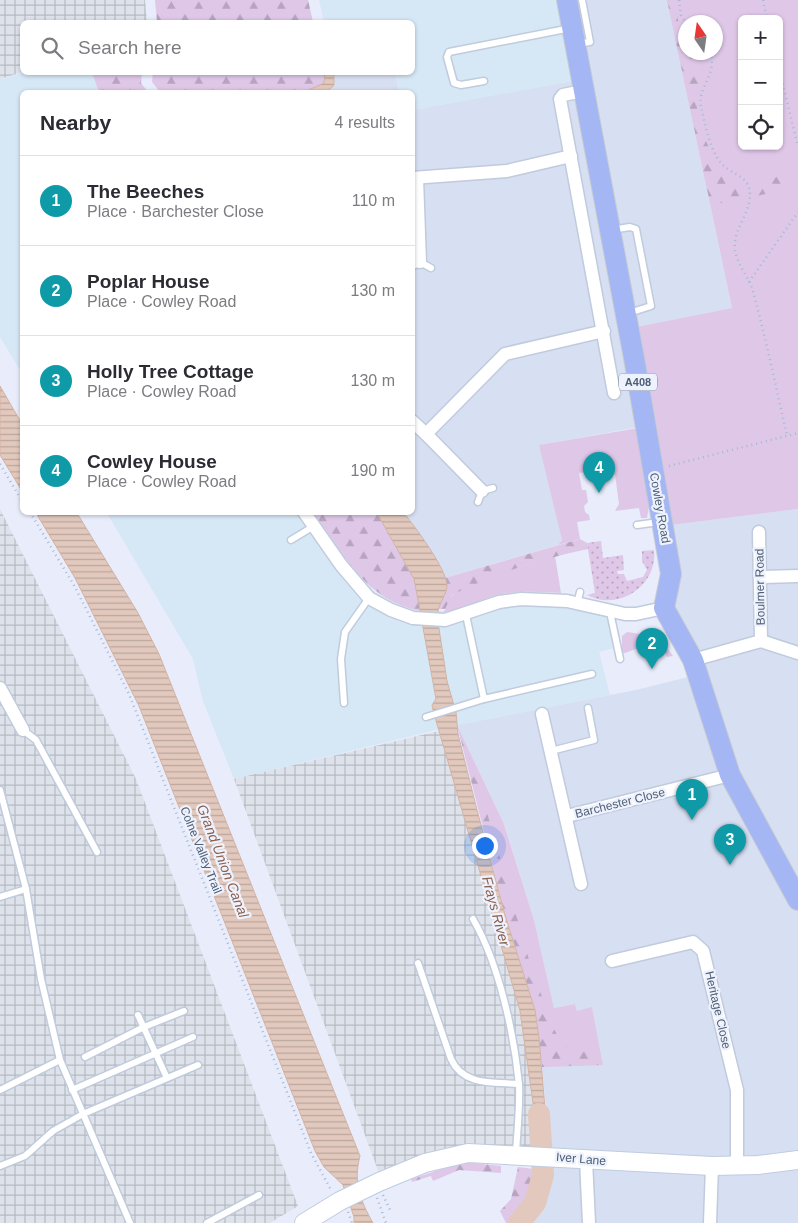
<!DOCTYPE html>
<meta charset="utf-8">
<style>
body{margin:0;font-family:Helvetica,sans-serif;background:#f2f2f3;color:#2b2b33}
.controls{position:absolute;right:15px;top:15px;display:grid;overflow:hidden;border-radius:8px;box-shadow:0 1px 4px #0004}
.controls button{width:45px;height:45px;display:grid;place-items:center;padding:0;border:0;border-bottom:1px solid #e1e1e2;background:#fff;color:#2b2b33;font:25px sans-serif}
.compass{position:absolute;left:678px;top:15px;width:45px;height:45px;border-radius:50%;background:#fff;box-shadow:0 1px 4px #0004;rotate:347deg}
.you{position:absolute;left:484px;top:845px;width:18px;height:18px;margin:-12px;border:4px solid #fff;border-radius:50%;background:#1a73e8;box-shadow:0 0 0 8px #1a73e833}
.badge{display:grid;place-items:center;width:32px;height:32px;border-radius:50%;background:#3e647f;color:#fff;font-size:16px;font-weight:700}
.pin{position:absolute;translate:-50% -41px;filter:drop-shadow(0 1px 2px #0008)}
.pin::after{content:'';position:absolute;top:26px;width:18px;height:15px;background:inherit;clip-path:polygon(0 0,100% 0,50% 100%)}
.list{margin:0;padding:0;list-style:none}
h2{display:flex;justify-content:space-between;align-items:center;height:65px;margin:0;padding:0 20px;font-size:21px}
h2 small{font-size:16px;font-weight:400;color:#7c7c81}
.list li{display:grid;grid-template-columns:32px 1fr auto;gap:15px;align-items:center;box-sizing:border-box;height:90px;padding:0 20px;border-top:1px solid #e1e1e2}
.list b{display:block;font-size:19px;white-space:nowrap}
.list p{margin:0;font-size:16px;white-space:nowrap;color:#7c7c81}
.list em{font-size:16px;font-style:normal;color:#7c7c81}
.icon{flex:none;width:28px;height:28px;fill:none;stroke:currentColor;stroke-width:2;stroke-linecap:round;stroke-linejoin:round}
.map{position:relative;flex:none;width:798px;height:1223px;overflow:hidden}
.search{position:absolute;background:#fff;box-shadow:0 1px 4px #0004;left:20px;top:20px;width:395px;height:55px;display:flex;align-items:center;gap:12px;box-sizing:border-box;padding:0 18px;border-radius:8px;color:#7c7c81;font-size:19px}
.panel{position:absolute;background:#fff;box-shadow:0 1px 4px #0004;left:20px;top:90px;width:395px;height:425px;border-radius:8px}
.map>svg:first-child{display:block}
.residential{fill:#d7dff2}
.commercial{fill:#d6e7f5}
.industrial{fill:url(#industrial-grid)}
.grass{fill:#dfc7e8;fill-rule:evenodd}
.forest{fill:url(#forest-firs)}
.garden{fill:url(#garden-dots)}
.water{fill:url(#water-rules);stroke:#d4b3a4}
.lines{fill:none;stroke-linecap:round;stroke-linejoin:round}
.river{stroke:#e3c9bd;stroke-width:22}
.service-casing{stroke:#c0cbdd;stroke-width:9}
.minor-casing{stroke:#c0cbdd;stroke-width:15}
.secondary-casing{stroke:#bfcce1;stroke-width:20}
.primary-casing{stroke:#c6ccd2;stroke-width:22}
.path{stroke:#a4bad3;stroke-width:2.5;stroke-dasharray:1 4;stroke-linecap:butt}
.service{stroke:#fff;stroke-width:6}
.minor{stroke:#fff;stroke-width:12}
.secondary{stroke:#fff;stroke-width:18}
.primary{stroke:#a5b6f4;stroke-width:20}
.labels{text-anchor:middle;stroke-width:4.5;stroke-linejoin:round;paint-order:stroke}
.shield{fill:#eef2fe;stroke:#7e8c9d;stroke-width:1}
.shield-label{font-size:11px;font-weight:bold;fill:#4e6073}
.street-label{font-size:12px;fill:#4e6073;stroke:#eef2fe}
.water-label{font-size:14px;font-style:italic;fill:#8b604c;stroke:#eef2fe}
</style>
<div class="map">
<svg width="798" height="1223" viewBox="0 0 798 1223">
<defs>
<pattern id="industrial-grid" width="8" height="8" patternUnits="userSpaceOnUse" patternTransform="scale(1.25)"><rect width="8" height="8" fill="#dee2ea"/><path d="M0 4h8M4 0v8" fill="none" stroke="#b6bbc2"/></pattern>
<pattern id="forest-firs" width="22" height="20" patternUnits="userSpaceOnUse" patternTransform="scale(1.25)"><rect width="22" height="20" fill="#dfc7e8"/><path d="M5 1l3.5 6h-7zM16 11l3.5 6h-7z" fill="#b7a5c0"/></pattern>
<pattern id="garden-dots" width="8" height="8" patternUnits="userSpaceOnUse" patternTransform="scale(1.25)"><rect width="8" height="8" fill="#dfc7e8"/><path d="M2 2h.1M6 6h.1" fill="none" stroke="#b7a5c0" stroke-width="1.8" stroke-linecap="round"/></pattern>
<pattern id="water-rules" width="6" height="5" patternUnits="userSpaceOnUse" patternTransform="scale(1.25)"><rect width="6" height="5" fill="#e3c9bd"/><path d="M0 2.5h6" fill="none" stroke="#baa79e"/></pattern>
</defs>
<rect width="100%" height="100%" fill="#e8ecfb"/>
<g class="residential">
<polygon points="564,0 667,0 732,308 631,328 663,526 798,509 798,893 749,806 673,620 644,426 540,445 562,540 558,545 445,578 429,549 404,513 412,512 413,110 578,80"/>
<polygon points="334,72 395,73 399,92 324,92 330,90 335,78"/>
<polygon points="696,675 727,771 798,900 798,1223 527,1223 538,1209 552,1170 542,1067 603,1065 592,1008 577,1011 575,1004 554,1008 534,920 505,826 457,725 636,690"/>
</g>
<g class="commercial">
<polygon points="319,0 564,0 579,80 413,110 412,92 394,92 399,91 395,73 412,72 412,22 324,22"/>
<polygon points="23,73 92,73 99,92 22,92 22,373 0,337 0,79"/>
<polygon points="107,513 312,513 375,592 421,611 457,611 496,596 517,592 561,593 559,602 607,613 614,648 599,652 610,695 457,725 234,779 203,701 193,659"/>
</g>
<g class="industrial">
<polygon points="0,0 145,0 147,22 22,22 23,72 0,79"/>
<polygon points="0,509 136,779 298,1206 270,1223 0,1223"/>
<polygon points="439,731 520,1011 534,1110 535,1153 467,1150 380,1176 234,779"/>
</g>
<g class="grass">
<path d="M667,0H798V509L663,526L631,328L732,308ZM742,19H779V146H742ZM686,22H716V52H686Z"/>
<polygon points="638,428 650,500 647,518 641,518 639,508 615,511 619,504 615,474 611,475 610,469 579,473 582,490 586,490 588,502 584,506 585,512 589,515 590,520 577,522 580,539 558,545 562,540 539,445"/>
<path d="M555,556L561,593C539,592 518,590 497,595C479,600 464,610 444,612C446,607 448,598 453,595C470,579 531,564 555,556Z"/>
<path d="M627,632C646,634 663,639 673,656L667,657C660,637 638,649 622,654V636Z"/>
<polygon points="457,725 504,824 534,920 554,1008 575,1004 577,1011 592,1007 603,1065 542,1067 535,1010"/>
</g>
<g class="forest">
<polygon points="155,0 308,0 313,22 157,22"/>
<path d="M667,0H675L679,26L685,32L686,52L703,53C708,71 695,90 697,109C700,133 718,177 743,184C763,190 780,169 798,174V186L728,203H710Z"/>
<polygon points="92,73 142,73 141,83 148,92 99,92"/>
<polygon points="153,73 325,73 324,83 304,92 160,92 152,82"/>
<path d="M313,513H377L414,579L421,611C365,601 345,554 313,513Z"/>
<path d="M580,539L587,543L588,549C541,559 495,573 452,595L445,609H437L447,587L445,578Z"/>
<polygon points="457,725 476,774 531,967 554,1029 561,1042 566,1046 579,1051 600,1052 603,1065 542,1067 535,1010 505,915"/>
<polygon points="464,1162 501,1166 501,1173 459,1170 433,1181 431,1176 412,1182 411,1179"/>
<polygon points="518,1167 534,1169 530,1203 515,1223 506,1223 500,1211 511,1199"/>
</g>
<path class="garden" d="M601,541L603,558L623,555L624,570L617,571L618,574H624L627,581L643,577L647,570L642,561V551L654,550C658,585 619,612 587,595L595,593L587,543Z"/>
<g class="water">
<path d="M325,73H334V85C326,95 316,93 304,92L324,83Z"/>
<polygon points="0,386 22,424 22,491 0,455"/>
<path d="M36,513H77L138,613L159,654L360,1156C353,1182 360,1200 373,1223H354V1217L343,1185L324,1167L315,1151L139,706L75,578Z"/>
<path d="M377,513H404C415,527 447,569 447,586C446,597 437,605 438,615H421L414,579Z"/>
<polygon points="422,622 438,622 447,681 455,709 434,714 432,705 436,699"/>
<polygon points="456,712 458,734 477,810 505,915 535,1010 539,1038 548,1144 534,1143 534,1110 520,1011 435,717"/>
<polygon points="534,1169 552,1170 546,1196 527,1223 515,1223 530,1203"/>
</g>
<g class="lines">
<polyline class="river" points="519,1223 535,1203 543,1175 539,1114"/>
<defs>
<g id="service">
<polyline points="577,44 590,42 582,0"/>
<polyline points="484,81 461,85 454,83 447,57 449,52 571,28"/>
<polyline points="611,230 630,227 636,229 651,306 629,313"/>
<polyline points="412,267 420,262 431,268"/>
<polyline points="478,502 482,491 493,488"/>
<polyline points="637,525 659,522"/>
<polyline points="291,540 314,526"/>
<polyline points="577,604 580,592"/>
<polyline points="610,612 620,659"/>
<polyline points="466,615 484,699 592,674"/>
<polyline points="344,703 341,659 345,632 369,598"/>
<polyline points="426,717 484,699"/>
<polyline points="23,730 36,740 97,852"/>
<polyline points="551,751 594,740 588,708"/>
<polyline points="0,790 26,889 41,979 60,1060 130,1223"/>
<polyline points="0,897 26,889"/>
<path d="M473,919C499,964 514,1033 519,1085C520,1108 517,1132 516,1154"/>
<path d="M418,963L451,1059C463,1086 493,1082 519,1084"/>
<polyline points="138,1015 167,1078"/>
<polyline points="85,1057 144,1027 184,1011"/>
<polyline points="0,1090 60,1060"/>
<polyline points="72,1090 193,1037"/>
<polyline points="0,1166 25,1156 53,1131 83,1114 198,1065"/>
<polyline points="207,1223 259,1195"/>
</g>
<g id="minor">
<polyline points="583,91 563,95 560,99 614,393"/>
<polyline points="412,178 507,171 571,156"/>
<polyline points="417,178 420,262"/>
<polyline points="412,421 426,434 505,354 604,331"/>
<polyline points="426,434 482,491"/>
<polyline points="304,512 341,565 369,598 391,610 413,618 445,620 499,602 521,599 567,601 625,614 636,614 664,608"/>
<polyline points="759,532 761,641"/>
<polyline points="760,577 798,576"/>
<polyline points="693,660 761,641 798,653"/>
<polyline points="0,688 23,730"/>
<polyline points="542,714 581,884"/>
<polyline points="567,816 730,775"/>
<polyline points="612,961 693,942 703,951 737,1090 737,1166"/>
<polyline points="586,1160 589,1223"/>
<polyline points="710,1223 712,1166"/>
</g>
<polyline id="secondary" points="304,1223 340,1201 379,1182 425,1163 468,1153 712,1166 758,1165 798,1160"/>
<polyline id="primary" points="567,0 634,358 671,574 664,608 693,660 730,775 798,900"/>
</defs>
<use href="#service" class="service-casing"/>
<use href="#minor" class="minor-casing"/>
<use href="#secondary" class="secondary-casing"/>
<use href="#primary" class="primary-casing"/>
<g class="path">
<polyline points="679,0 681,15 686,23"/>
<polyline points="763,0 767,19"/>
<path d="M710,52C718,76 697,86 701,107C705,124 710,150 721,163C729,173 745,175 749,188C755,209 732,228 735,250C737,265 749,277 753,291C766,339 776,388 787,435"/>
<polyline points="779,69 798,147"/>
<polyline points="749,282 798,212"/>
<polyline points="0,464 22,501"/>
<polyline points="669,466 798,433"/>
<polyline points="30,512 75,587 129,694 311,1153 331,1190"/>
<polyline points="383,1195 390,1210"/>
<polyline points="377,1198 386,1223"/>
<polyline points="348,1212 352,1223"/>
</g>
<use href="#service" class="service"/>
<use href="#minor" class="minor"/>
<use href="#secondary" class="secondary"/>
<use href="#primary" class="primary"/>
</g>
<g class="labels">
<rect class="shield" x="619" y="373.5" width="38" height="17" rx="4"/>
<g class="shield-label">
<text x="638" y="386">A408</text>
</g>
<g class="street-label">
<text transform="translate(660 508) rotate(80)" y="4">Cowley Road</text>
<text transform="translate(760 587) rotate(-91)" y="4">Boulmer Road</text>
<text transform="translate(620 803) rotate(-14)" y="4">Barchester Close</text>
<text transform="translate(201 850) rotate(68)" y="4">Colne Valley Trail</text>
<text transform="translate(718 1010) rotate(77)" y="4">Heritage Close</text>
<text transform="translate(581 1159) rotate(5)" y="4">Iver Lane</text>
</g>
<g class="water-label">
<text transform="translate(223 861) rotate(69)" y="5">Grand Union Canal</text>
<text transform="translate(496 911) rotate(75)" y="5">Frays River</text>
</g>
</g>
</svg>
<div class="controls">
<button>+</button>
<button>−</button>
<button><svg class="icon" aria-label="locate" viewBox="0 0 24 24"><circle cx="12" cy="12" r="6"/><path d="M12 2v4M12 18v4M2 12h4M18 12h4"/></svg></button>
</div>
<svg class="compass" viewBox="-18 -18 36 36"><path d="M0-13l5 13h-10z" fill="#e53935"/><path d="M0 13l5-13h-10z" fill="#7c7c81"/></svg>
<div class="you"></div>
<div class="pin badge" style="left:692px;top:820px;background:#0f9aa8">1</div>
<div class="pin badge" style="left:652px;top:669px;background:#0f9aa8">2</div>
<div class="pin badge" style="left:730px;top:865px;background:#0f9aa8">3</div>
<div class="pin badge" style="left:599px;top:493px;background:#0f9aa8">4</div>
<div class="search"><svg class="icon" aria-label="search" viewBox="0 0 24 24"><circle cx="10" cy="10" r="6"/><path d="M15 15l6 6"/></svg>Search here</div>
<section class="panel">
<h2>Nearby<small>4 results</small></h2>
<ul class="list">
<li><span class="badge" style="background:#0f9aa8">1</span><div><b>The Beeches</b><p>Place · Barchester Close</p></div><em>110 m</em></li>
<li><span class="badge" style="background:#0f9aa8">2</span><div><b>Poplar House</b><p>Place · Cowley Road</p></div><em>130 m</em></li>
<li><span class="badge" style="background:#0f9aa8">3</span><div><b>Holly Tree Cottage</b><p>Place · Cowley Road</p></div><em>130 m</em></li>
<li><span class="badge" style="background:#0f9aa8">4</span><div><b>Cowley House</b><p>Place · Cowley Road</p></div><em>190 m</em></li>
</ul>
</section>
</div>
